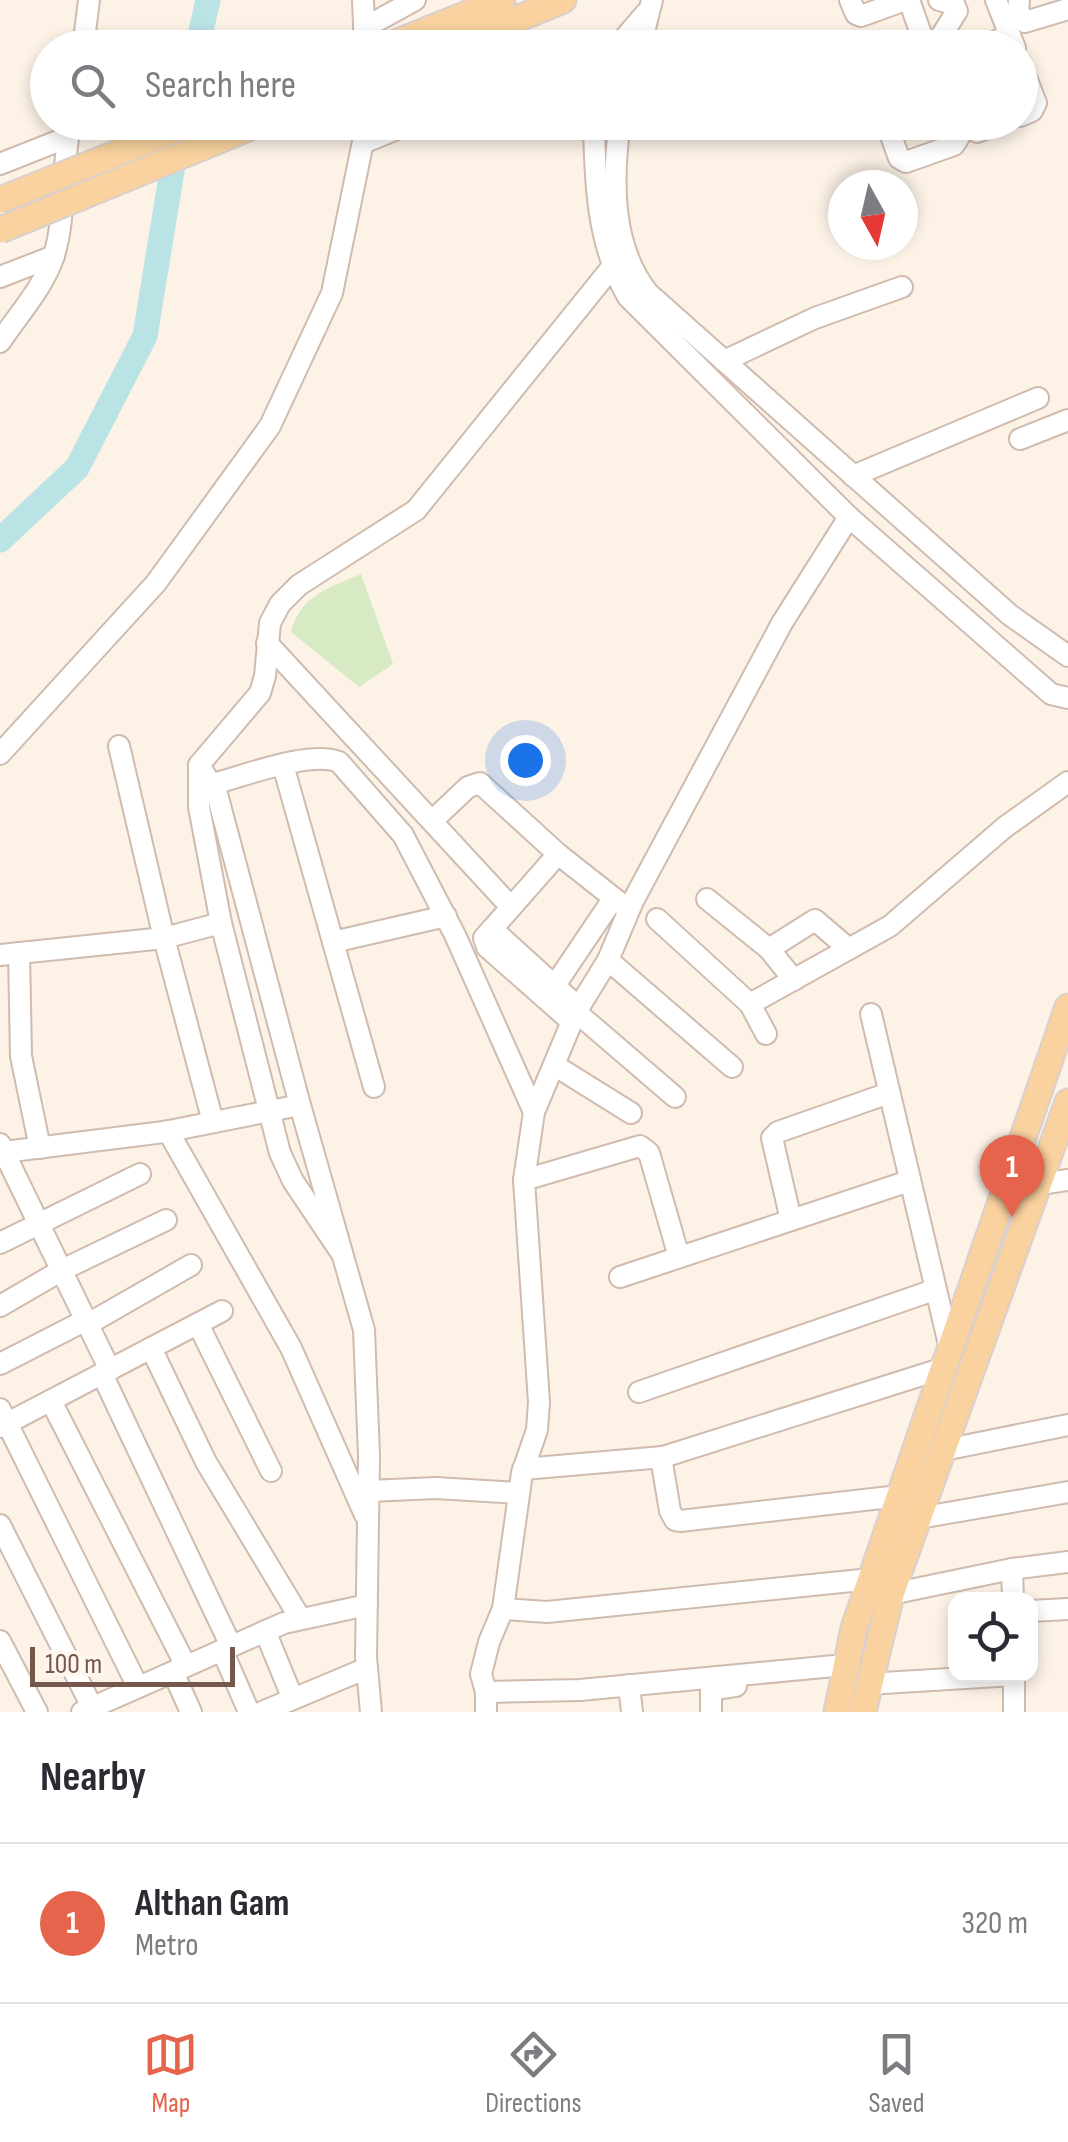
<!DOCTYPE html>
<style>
body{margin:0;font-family:"Sofia Sans Condensed",sans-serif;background:#f2f2f3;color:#2b2b33}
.controls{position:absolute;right:30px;bottom:30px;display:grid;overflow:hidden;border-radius:20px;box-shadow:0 5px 15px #0003}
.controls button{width:90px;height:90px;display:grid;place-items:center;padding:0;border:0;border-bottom:2px solid #e1e1e2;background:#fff;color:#2b2b33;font:50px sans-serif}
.compass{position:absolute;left:828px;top:170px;width:90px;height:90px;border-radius:50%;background:#fff;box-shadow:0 5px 15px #0003;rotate:172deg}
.scale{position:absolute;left:30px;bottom:25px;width:205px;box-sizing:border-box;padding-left:10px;border:5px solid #76574b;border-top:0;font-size:28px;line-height:35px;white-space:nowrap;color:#76574b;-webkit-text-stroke:8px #fff6ed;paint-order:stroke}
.you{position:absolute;left:525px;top:760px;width:35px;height:35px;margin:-25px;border:8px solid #fff;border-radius:50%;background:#1a73e8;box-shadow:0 0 0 15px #1a73e833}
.badge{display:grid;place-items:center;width:65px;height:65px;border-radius:50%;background:#e6634c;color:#fff;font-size:32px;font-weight:700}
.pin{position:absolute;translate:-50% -82px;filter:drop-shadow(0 2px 5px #0008)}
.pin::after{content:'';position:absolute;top:52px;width:35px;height:30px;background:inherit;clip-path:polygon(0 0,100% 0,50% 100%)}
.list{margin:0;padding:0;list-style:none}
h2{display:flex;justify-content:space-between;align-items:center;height:130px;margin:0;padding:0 40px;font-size:42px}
h2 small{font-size:32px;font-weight:400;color:#7c7c81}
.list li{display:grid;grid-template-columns:65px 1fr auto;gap:30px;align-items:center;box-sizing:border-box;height:160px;padding:0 40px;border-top:2px solid #e1e1e2}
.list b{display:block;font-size:38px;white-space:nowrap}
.list p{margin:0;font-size:32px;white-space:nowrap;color:#7c7c81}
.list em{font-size:32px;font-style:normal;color:#7c7c81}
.icon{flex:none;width:55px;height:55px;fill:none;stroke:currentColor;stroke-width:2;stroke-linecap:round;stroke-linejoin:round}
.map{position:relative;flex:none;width:1068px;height:1712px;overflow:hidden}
.search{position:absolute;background:#fff;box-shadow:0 5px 15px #0003;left:30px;right:30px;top:30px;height:110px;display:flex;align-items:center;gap:25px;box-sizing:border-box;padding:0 35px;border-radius:55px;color:#7c7c81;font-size:38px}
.sheet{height:290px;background:#fff}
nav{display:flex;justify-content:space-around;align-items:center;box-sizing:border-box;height:140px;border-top:2px solid #e1e1e2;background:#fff;font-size:28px;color:#7c7c81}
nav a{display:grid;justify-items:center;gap:5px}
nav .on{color:#e6634c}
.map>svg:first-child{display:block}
.green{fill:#d7eac4}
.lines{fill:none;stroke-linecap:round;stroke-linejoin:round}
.river{stroke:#bae3e6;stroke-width:25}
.minor-casing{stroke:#d0bbaf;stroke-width:24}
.major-casing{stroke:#d9d0cd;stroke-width:29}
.minor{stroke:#fff;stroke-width:20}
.major{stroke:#fad29f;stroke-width:25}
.major-bridge-casing{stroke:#d9d0cd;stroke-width:29;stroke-linecap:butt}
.major-bridge{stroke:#fad29f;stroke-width:25}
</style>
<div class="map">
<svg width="1068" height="1712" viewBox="0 0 1068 1712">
<rect width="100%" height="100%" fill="#fcf2e6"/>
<path class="green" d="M361,574L393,664L359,687L291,632C301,595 328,588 361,574Z"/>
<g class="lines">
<g class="river">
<polyline points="197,48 208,0"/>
<polyline points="0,540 77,468 145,336 180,122"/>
</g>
<defs>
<g id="minor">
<polyline points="363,0 365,48"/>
<polyline points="850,0 856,14 861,16 905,0"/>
<polyline points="909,0 926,48"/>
<polyline points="939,0 954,4 957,11 940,38 940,48"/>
<polyline points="996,0 1015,48"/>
<polyline points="1019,0 1018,11 1025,22 1068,9"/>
<polyline points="364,28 415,0"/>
<polyline points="83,48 89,0"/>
<polyline points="616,48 646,13"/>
<polyline points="640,48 652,0"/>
<polyline points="979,48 1010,35"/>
<polyline points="1020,62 1036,103 1032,111 1020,116"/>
<path d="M594,122C595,182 597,244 628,297L849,517L1051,694L1068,698"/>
<path d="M620,122C612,180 611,246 648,293L1010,615L1068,656"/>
<polyline points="886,122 899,158 906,162 954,145 959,137 955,122"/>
<polyline points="974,122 977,132 1003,122"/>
<polyline points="363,143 414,122"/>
<polyline points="0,164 68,137"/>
<polyline points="0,277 54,256"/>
<path d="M0,342C18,315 44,287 54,255C66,218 61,165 71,122"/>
<polyline points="724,361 815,318 902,287"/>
<polyline points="1020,439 1068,420"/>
<polyline points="853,476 1038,398"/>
<polyline points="267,643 511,907"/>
<polyline points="119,746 164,938 213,1122"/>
<polyline points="0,754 156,583 270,426 332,293 367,122"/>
<polyline points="199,765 217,794 300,1105 364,1330 369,1456 366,1657 371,1712"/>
<polyline points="283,765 374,1087"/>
<path d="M213,784C244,776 310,750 339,762L403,835L455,935L534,1112"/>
<polyline points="432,821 468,787 480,783 558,854 629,910"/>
<polyline points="707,899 769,949 794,980"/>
<polyline points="657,919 750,1004 766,1034"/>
<polyline points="492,929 558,854"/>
<polyline points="333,942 446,916"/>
<polyline points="769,949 815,920 849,949"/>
<polyline points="19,953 21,1056 40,1148"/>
<polyline points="0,955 164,938 221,923"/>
<polyline points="608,960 732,1067"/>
<polyline points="547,997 613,899"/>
<polyline points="750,1004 890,926 1005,827 1068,782"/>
<polyline points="576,1012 675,1097"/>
<polyline points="871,1014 951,1353"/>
<polyline points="572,1022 487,947 484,938 492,929 579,1008"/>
<polyline points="554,1065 631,1113"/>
<polyline points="168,1131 291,1348 365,1515"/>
<polyline points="0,1144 110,1370"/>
<polyline points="4,1152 164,1132 300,1105"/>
<polyline points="524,1180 640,1146 649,1153 679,1257"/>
<polyline points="1040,1184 1068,1180"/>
<polyline points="791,1220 772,1138 778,1132 889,1093"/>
<polyline points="0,1243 140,1174"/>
<polyline points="342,1254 293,1181 280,1153 221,923 199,807 199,765 260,693 265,676 270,623 280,604 299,585 416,510 612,267"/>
<polyline points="620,1277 909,1181"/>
<polyline points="0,1306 62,1270 166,1220"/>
<polyline points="88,1324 191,1265"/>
<polyline points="198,1324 271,1471"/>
<polyline points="151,1348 206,1462 300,1618"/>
<polyline points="0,1364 86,1320"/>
<polyline points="102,1374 231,1646"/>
<polyline points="639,1392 934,1290"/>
<polyline points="51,1401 186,1666"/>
<polyline points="0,1409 138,1687"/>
<polyline points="0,1427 222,1311"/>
<polyline points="944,1450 1068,1425"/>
<polyline points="661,1457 670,1511 675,1520 680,1521 899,1496"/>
<polyline points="523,1469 663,1457 944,1368"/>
<polyline points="369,1491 436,1488 519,1493"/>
<polyline points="919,1518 1068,1492"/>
<polyline points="0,1525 92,1707"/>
<polyline points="1012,1569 1013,1600"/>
<polyline points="891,1594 1012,1569 1068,1562"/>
<polyline points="503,1609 547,1612 871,1579"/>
<polyline points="1030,1611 1068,1609"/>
<polyline points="265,1631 293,1699"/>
<polyline points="0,1641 37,1712"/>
<polyline points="222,1650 249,1712"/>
<polyline points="173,1672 191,1712"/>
<polyline points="1014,1674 1014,1712"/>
<polyline points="867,1684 1014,1675"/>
<polyline points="629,1685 632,1712"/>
<polyline points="486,1692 580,1690 845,1665"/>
<polyline points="82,1712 284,1623 367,1605"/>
<polyline points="262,1712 367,1668"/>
<polyline points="486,1712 486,1692 481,1674 489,1642 503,1609 522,1473 537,1430 539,1402 524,1180 534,1112 576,1012 608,960 633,901 782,623 849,517"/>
<polyline points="711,1712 711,1690 736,1686"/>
</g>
<g id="major">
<polyline points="383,48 502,0"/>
<polyline points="447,48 563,0"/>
<polyline points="837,1712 854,1628 1068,1007"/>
<polyline points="863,1712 891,1594 1068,1102"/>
</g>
</defs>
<use href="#minor" class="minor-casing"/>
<use href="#major" class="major-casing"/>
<use href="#minor" class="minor"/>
<use href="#major" class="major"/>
<defs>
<g id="major-bridge">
<polyline points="0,200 195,122"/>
<polyline points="0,230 263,122"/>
</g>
</defs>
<use href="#major-bridge" class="major-bridge-casing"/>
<use href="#major-bridge" class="major-bridge"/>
</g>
</svg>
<div class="controls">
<button><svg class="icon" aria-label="locate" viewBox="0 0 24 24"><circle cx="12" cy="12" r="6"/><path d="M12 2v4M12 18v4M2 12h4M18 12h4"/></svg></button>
</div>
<svg class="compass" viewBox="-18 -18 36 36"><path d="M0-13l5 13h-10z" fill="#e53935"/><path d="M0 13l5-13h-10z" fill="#7c7c81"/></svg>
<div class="scale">100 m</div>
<div class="you"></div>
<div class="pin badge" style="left:1012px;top:1217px">1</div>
<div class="search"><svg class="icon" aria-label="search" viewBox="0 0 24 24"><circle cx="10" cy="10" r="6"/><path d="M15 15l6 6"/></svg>Search here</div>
</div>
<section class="sheet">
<h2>Nearby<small></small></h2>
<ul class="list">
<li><span class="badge">1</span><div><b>Althan Gam</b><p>Metro</p></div><em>320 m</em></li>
</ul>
</section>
<nav>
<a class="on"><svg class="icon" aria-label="map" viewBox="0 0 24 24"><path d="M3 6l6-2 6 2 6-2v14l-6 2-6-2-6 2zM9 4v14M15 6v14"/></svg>Map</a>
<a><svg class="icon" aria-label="directions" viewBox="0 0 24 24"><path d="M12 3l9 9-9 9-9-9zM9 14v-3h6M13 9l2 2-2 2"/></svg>Directions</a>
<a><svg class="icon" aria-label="saved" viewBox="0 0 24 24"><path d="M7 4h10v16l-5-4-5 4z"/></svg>Saved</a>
</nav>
